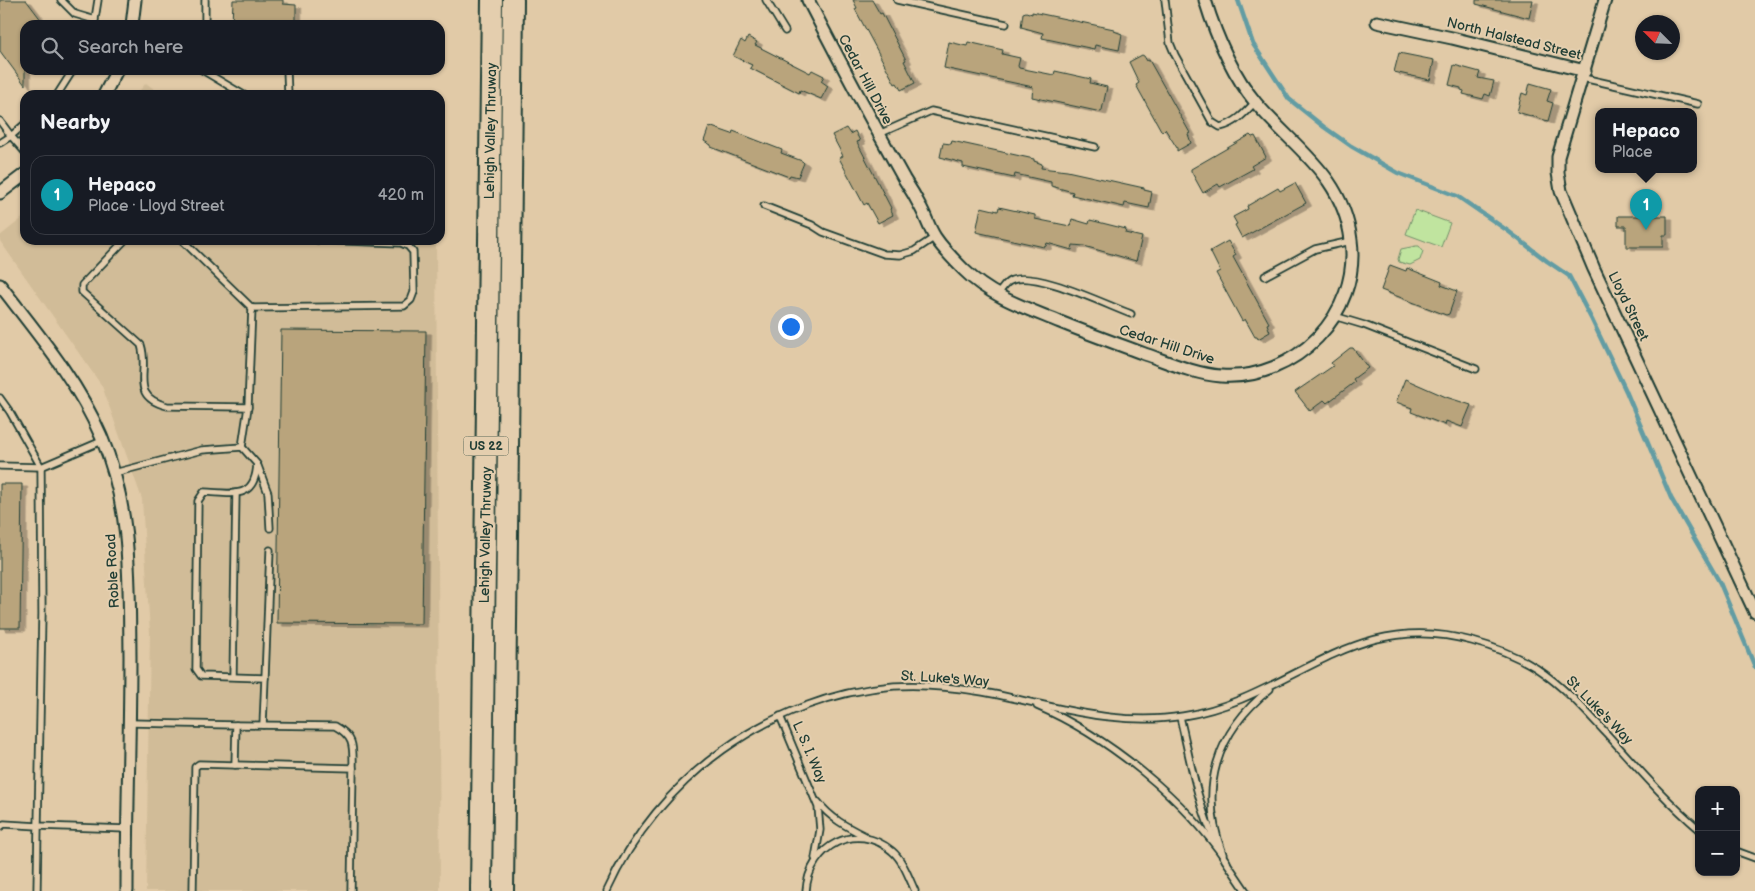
<!DOCTYPE html>
<meta charset="utf-8">
<style>
body{margin:0;font-family:"Balsamiq Sans",sans-serif;background:#20242c;color:#f1f3f6}
.controls{position:absolute;right:15px;bottom:15px;display:grid;overflow:hidden;border-radius:10px;box-shadow:0 1px 4px #0004}
.controls button{width:45px;height:45px;display:grid;place-items:center;padding:0;border:0;border-bottom:1px solid #363941;background:#171b24;color:#f1f3f6;font:25px sans-serif}
.compass{position:absolute;left:1635px;top:15px;width:45px;height:45px;border-radius:50%;background:#171b24;box-shadow:0 1px 4px #0004;rotate:294deg}
.you{position:absolute;left:790px;top:326px;width:18px;height:18px;margin:-12px;border:4px solid #fff;border-radius:50%;background:#1a73e8;box-shadow:0 0 0 8px #1a73e833}
.badge{display:grid;place-items:center;width:32px;height:32px;border-radius:50%;background:#2563eb;color:#fff;font-size:16px;font-weight:700}
.pin{position:absolute;translate:-50% -41px;filter:drop-shadow(0 1px 2px #0008)}
.pin::after{content:'';position:absolute;top:26px;width:18px;height:15px;background:inherit;clip-path:polygon(0 0,100% 0,50% 100%)}
.popup{position:absolute;left:1595px;top:108px;width:102px;height:65px;box-sizing:border-box;display:grid;place-content:center;border-radius:10px;background:#171b24;filter:drop-shadow(0 1px 4px #0005);font-size:16px;white-space:nowrap;color:#9ea1a6}
.popup b{font-size:19px;color:#f1f3f6}
.popup::after{content:'';position:absolute;left:50%;top:100%;margin-left:-10px;border:10px solid transparent;border-top-color:#171b24}
.list{margin:0;padding:0;list-style:none}
h2{display:flex;justify-content:space-between;align-items:center;height:65px;margin:0;padding:0 20px;font-size:21px}
h2 small{font-size:16px;font-weight:400;color:#9ea1a6}
.list li{display:grid;grid-template-columns:32px 1fr auto;gap:15px;align-items:center;box-sizing:border-box;height:80px;margin:0 10px 10px;padding:0 10px;border:1px solid #363941;border-radius:15px}
.list b{display:block;font-size:19px;white-space:nowrap}
.list p{margin:0;font-size:16px;white-space:nowrap;color:#9ea1a6}
.list em{font-size:16px;font-style:normal;color:#9ea1a6}
.icon{flex:none;width:28px;height:28px;fill:none;stroke:currentColor;stroke-width:2;stroke-linecap:round;stroke-linejoin:round}
.map{position:relative;flex:none;width:1755px;height:891px;overflow:hidden}
.search{position:absolute;background:#171b24;box-shadow:0 1px 4px #0004;left:20px;top:20px;width:425px;height:55px;display:flex;align-items:center;gap:12px;box-sizing:border-box;padding:0 18px;border-radius:15px;color:#9ea1a6;font-size:19px}
.panel{position:absolute;background:#171b24;box-shadow:0 1px 4px #0004;left:20px;top:90px;width:425px;height:155px;border-radius:15px}
.map>svg:first-child{display:block}
.built{fill:#d1bc98}
.green{fill:#c0e49f;stroke:#70906a}
.lines{fill:none;stroke-linecap:round;stroke-linejoin:round}
.stream{stroke:#629ca3;stroke-width:4.5}
.building{fill:#b9a47c;stroke:#1f3d34;filter:url(#shadow)}
.lane-casing{stroke:#1f3d34;stroke-width:9}
.street-casing{stroke:#1f3d34;stroke-width:15}
.highway-casing{stroke:#1f3d34;stroke-width:24}
.lane{stroke:#e4ceae;stroke-width:5.5}
.street{stroke:#e4ceae;stroke-width:11}
.highway{stroke:#e4ceae;stroke-width:20}
.labels{text-anchor:middle;stroke-width:4;stroke-linejoin:round;paint-order:stroke}
.shield{fill:#e4ceae;stroke:#5a6859;stroke-width:1}
.shield-label{font-size:12px;font-weight:bold;fill:#1f3d34}
.street-label{font-size:14px;fill:#1f3d34;stroke:#e4ceae}
</style>
<div class="map">
<svg width="1755" height="891" viewBox="0 0 1755 891">
<defs>
<filter id="shadow"><feDropShadow dx="5.5" dy="3" stdDeviation="0" flood-color="#0004"/></filter>
</defs>
<rect width="100%" height="100%" fill="#e1caa7"/>
<filter id="ink" filterUnits="userSpaceOnUse"><feTurbulence type="fractalNoise" baseFrequency=".02" numOctaves="2"/><feDisplacementMap in="SourceGraphic" scale="10" xChannelSelector="R" yChannelSelector="G"/><feConvolveMatrix kernelMatrix="1 2 1 2 8 2 1 2 1" color-interpolation-filters="sRGB"/></filter>
<g filter="url(#ink)">
<g class="built">
<polygon points="146,83 162,95 136,95"/>
<polygon points="25,216 25,240 436,240 440,891 146,891 150,633 142,499 102,386 0,241 0,236"/>
</g>
<g class="green">
<polygon points="1415,210 1450,223 1441,247 1406,234"/>
<polygon points="1416,246 1419,246 1423,251 1420,260 1410,265 1399,262 1398,259 1401,249"/>
</g>
<g class="lines">
<polyline class="stream" points="1238,0 1253,44 1289,99 1324,127 1351,146 1398,173 1457,196 1508,231 1547,261 1569,276 1592,320 1626,391 1671,498 1720,583 1755,667"/>
</g>
<g class="building">
<polygon points="0,0 26,0 45,25 25,25 25,85 0,51"/>
<polygon points="233,0 283,0 283,4 296,5 296,25 232,25"/>
<polygon points="853,0 872,0 880,14 882,13 906,60 904,61 915,83 901,90 897,83 895,84 855,9 857,8"/>
<polygon points="1476,0 1533,0 1529,18 1476,4"/>
<polygon points="1026,12 1032,14 1032,12 1114,29 1114,31 1122,34 1119,50 1095,45 1094,49 1042,38 1043,33 1021,27 1023,13"/>
<polygon points="748,37 757,42 755,45 810,73 812,70 824,76 821,81 828,86 821,99 800,90 799,93 750,68 752,65 733,56 741,40 745,43"/>
<polygon points="949,42 967,46 968,42 1003,50 1002,54 1020,58 1018,66 1019,68 1054,75 1055,71 1091,79 1090,83 1107,87 1102,110 1101,112 1032,97 1033,87 944,68"/>
<polygon points="1399,53 1434,60 1430,80 1394,72"/>
<polygon points="1142,55 1144,56 1147,61 1149,60 1190,133 1188,134 1191,143 1177,151 1177,148 1165,129 1162,132 1136,85 1139,83 1129,62"/>
<polygon points="1454,65 1480,72 1478,78 1494,81 1490,96 1485,94 1483,99 1463,94 1464,91 1461,90 1461,88 1449,85"/>
<polygon points="1530,83 1551,89 1547,101 1553,103 1548,121 1517,112 1522,93 1527,95"/>
<polygon points="709,127 711,128 712,127 732,134 733,131 782,150 781,153 802,161 804,163 798,177 790,175 789,177 711,147 711,145 704,141"/>
<polygon points="846,128 850,134 855,131 860,141 857,142 891,208 890,209 893,215 878,223 867,203 864,205 839,158 843,156 832,135"/>
<polygon points="1250,135 1252,137 1255,136 1266,157 1251,166 1253,169 1220,187 1218,184 1203,193 1191,171 1191,169"/>
<polygon points="952,141 1034,159 1034,161 1042,164 1041,168 1067,171 1144,188 1144,190 1152,192 1149,208 1125,203 1124,207 1072,195 1073,192 1051,186 1051,182 1015,174 1014,178 963,167 963,163 940,157 943,143 951,144"/>
<polygon points="1295,183 1306,203 1242,238 1235,225 1237,224 1233,217 1248,209 1247,206 1278,188 1280,191"/>
<polygon points="981,207 998,211 999,207 1035,215 1035,219 1070,226 1072,219 1089,224 1090,220 1126,229 1125,233 1142,237 1136,261 1084,246 1073,245 1072,250 1047,243 1046,246 1044,247 976,232"/>
<polygon points="1618,216 1667,216 1667,235 1663,235 1663,247 1626,247 1626,226 1618,226"/>
<polygon points="1228,241 1236,255 1233,257 1269,323 1267,324 1270,332 1258,339 1257,337 1255,337 1245,319 1242,321 1216,273 1220,271 1210,251"/>
<polygon points="1390,265 1406,271 1407,268 1442,282 1441,285 1457,291 1449,314 1446,315 1381,290"/>
<polygon points="281,330 426,331 422,624 277,623"/>
<polygon points="1350,348 1353,348 1368,368 1353,379 1355,382 1327,403 1324,400 1310,411 1295,392 1333,366 1331,363"/>
<polygon points="1405,379 1446,397 1471,405 1462,427 1446,421 1445,425 1411,412 1412,408 1396,402"/>
<polygon points="0,484 22,484 20,628 0,628"/>
</g>
<g class="lines">
<defs>
<g id="lane">
<polyline points="61,0 75,14 95,20"/>
<polyline points="766,0 785,31"/>
<polyline points="897,0 1006,24"/>
<path d="M1165,0L1170,43L1175,55L1212,122L1220,127C1235,124 1245,113 1255,102"/>
<polyline points="94,25 98,0"/>
<polyline points="205,25 205,0"/>
<polyline points="202,70 244,95"/>
<polyline points="287,70 288,95"/>
<polyline points="1583,78 1698,104"/>
<polyline points="57,95 73,70"/>
<polyline points="0,121 11,136 25,124"/>
<polyline points="879,134 931,111 1095,147"/>
<polyline points="0,143 11,136 25,152"/>
<polyline points="764,206 812,225 823,232 884,254 900,255 914,251 935,237"/>
<path d="M125,240L82,285V292L141,345C150,372 128,396 167,406L248,407L242,447"/>
<polyline points="182,240 252,308 248,407"/>
<polyline points="1265,276 1315,249 1351,241"/>
<path d="M997,295C1001,291 1005,283 1010,281C1034,269 1106,305 1131,314"/>
<polyline points="252,308 404,306 411,300 414,292 413,252 408,246 401,243 317,240"/>
<polyline points="1334,316 1364,325 1476,369"/>
<polyline points="0,398 10,412 41,467"/>
<polyline points="102,441 41,467 42,614 38,826 127,829"/>
<polyline points="0,466 41,467"/>
<polyline points="258,466 268,493 270,528"/>
<path d="M114,473L202,450L242,447L257,464C255,501 232,493 204,492L198,501L196,669L201,676L265,678L263,725"/>
<polyline points="233,676 236,493"/>
<polyline points="265,678 270,550"/>
<path d="M1037,706C1107,736 1185,799 1227,862"/>
<polyline points="780,716 818,807 820,830 815,858"/>
<path d="M1180,717C1190,759 1197,803 1216,843"/>
<polyline points="130,723 236,725 235,765"/>
<path d="M236,725L335,726C355,737 353,747 353,768"/>
<path d="M818,802C830,818 847,827 865,836"/>
<polyline points="0,827 4,824 38,826 37,891"/>
<polyline points="1736,851 1755,858"/>
<path d="M1223,854C1198,789 1216,732 1270,689"/>
<polyline points="1225,860 1246,891"/>
<polyline points="193,891 195,767 199,764 353,768 351,891"/>
<path d="M607,891C658,778 770,696 894,686C923,684 953,687 983,692C1001,695 1020,700 1039,704C1086,715 1135,724 1183,716C1291,699 1351,607 1472,641C1494,647 1517,656 1536,668C1563,686 1584,709 1606,733C1636,766 1665,800 1699,829"/>
<path d="M806,891C809,846 856,820 892,851C903,860 909,878 915,891"/>
</g>
<g id="street">
<path d="M808,0C839,60 871,120 904,179C910,188 916,198 921,208C926,217 929,228 935,237C943,249 954,260 964,270C991,297 1026,308 1060,322C1087,333 1115,343 1142,353C1168,362 1194,374 1221,376C1295,381 1361,314 1351,240C1343,175 1294,148 1256,103C1232,74 1216,36 1205,0"/>
<polyline points="1605,0 1558,157 1558,173 1561,191 1594,269 1755,612"/>
<polyline points="1377,22 1452,38 1585,71"/>
<polyline points="132,25 135,0"/>
<polyline points="104,95 117,70"/>
<polyline points="0,193 25,174"/>
<path d="M0,285C37,333 77,380 101,436C132,509 129,579 130,656C130,734 127,813 127,891"/>
</g>
<g id="highway">
<polyline points="481,891 492,0"/>
<polyline points="503,891 513,0"/>
</g>
</defs>
<use href="#lane" class="lane-casing"/>
<use href="#street" class="street-casing"/>
<use href="#highway" class="highway-casing"/>
<use href="#lane" class="lane"/>
<use href="#street" class="street"/>
<use href="#highway" class="highway"/>
</g>
</g>
<g class="labels">
<rect class="shield" x="463.5" y="436.5" width="45" height="19" rx="4"/>
<g class="shield-label">
<text x="486" y="450">US 22</text>
</g>
<g class="street-label">
<text transform="translate(1514 38) rotate(14)" y="5">North Halstead Street</text>
<text transform="translate(866 79) rotate(62)" y="5">Cedar Hill Drive</text>
<text transform="translate(490 131) rotate(-89)" y="5">Lehigh Valley Thruway</text>
<text transform="translate(1629 306) rotate(64)" y="5">Lloyd Street</text>
<text transform="translate(1167 344) rotate(18)" y="5">Cedar Hill Drive</text>
<text transform="translate(485 535) rotate(-89)" y="5">Lehigh Valley Thruway</text>
<text transform="translate(112 571) rotate(-93)" y="5">Roble Road</text>
<text transform="translate(945 678) rotate(4)" y="5">St. Luke's Way</text>
<text transform="translate(1600 710) rotate(46)" y="5">St. Luke's Way</text>
<text transform="translate(810 752) rotate(67)" y="5">L. S. I. Way</text>
</g>
</g>
</svg>
<div class="controls">
<button>+</button>
<button>−</button>
</div>
<svg class="compass" viewBox="-18 -18 36 36"><path d="M0-13l5 13h-10z" fill="#e53935"/><path d="M0 13l5-13h-10z" fill="#9ea1a6"/></svg>
<div class="you"></div>
<div class="pin badge" style="left:1646px;top:230px;background:#0f9aa8">1</div>
<div class="popup"><b>Hepaco</b>Place</div>
<div class="search"><svg class="icon" aria-label="search" viewBox="0 0 24 24"><circle cx="10" cy="10" r="6"/><path d="M15 15l6 6"/></svg>Search here</div>
<section class="panel">
<h2>Nearby<small></small></h2>
<ul class="list">
<li><span class="badge" style="background:#0f9aa8">1</span><div><b>Hepaco</b><p>Place · Lloyd Street</p></div><em>420 m</em></li>
</ul>
</section>
</div>
